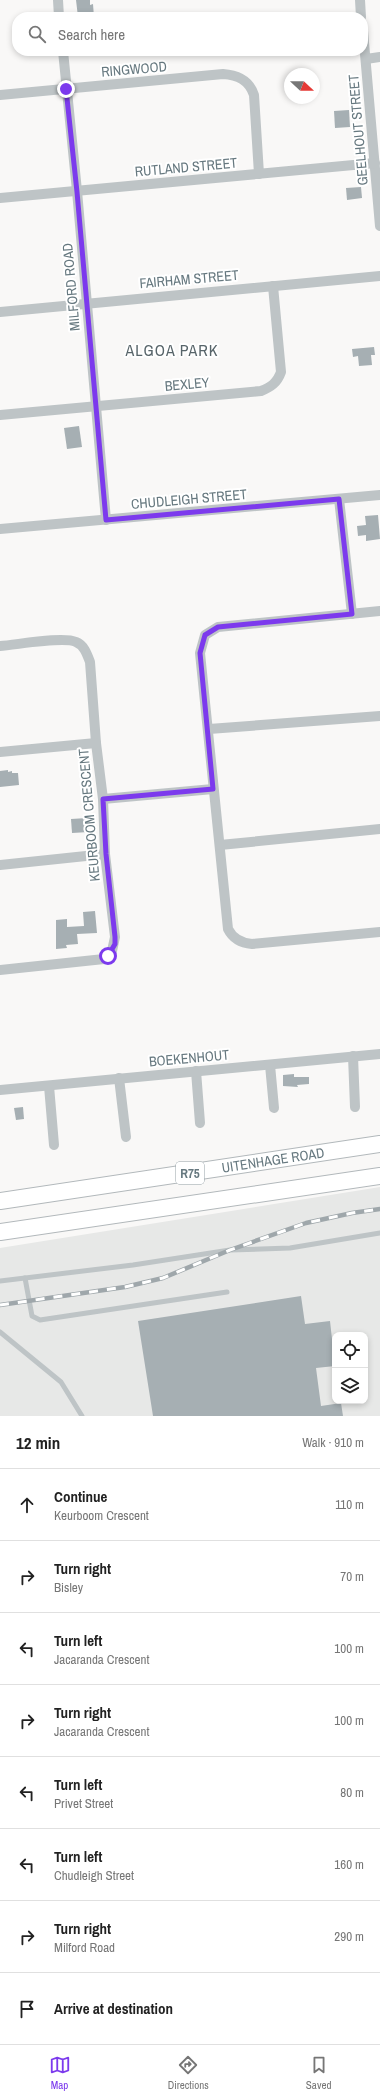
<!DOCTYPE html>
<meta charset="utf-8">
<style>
body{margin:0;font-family:"Archivo Narrow",sans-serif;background:#f2f2f2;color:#222}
.controls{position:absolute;right:12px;bottom:12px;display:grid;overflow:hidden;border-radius:8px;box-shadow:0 2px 6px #0003}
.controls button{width:36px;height:36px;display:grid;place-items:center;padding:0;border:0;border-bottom:1px solid #e0e0e0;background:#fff;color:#222;font:20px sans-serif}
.compass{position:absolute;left:284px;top:68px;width:36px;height:36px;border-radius:50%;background:#fff;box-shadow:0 2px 6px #0003;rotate:112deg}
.stop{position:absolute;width:12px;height:12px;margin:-9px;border:3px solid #7c3aed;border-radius:50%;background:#fff}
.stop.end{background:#7c3aed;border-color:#fff;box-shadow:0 1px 4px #0008}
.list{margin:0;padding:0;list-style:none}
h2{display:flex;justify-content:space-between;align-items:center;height:52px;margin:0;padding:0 16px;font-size:17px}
h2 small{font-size:13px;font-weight:400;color:#767676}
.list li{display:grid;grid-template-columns:26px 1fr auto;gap:12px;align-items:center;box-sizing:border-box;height:72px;padding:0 16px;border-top:1px solid #e0e0e0}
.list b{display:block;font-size:15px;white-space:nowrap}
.list p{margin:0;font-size:13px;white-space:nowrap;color:#767676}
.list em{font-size:13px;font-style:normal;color:#767676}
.icon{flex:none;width:22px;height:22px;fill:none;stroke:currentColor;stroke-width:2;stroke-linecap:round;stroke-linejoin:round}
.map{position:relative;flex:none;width:380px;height:1416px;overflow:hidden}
.search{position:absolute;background:#fff;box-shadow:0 2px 6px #0003;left:12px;right:12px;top:12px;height:44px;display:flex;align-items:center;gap:10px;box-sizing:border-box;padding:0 14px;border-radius:16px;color:#767676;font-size:15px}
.sheet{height:628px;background:#fff}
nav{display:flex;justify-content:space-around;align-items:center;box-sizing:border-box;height:56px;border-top:1px solid #e0e0e0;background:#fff;font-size:11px;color:#767676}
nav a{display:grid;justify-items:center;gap:2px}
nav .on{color:#7c3aed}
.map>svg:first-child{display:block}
.built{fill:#e7e8e7;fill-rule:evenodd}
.building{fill:#a6afb3}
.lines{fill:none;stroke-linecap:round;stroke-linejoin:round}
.primary-casing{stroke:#b2b8bb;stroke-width:18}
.service{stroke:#bec4c6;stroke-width:5}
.minor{stroke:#bec4c6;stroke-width:10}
.primary{stroke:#fff;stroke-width:16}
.rail-casing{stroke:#9fa7ab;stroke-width:4.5}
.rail{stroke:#fff;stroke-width:3;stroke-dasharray:9;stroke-linecap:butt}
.route{stroke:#7c3aed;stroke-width:5}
.labels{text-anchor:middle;stroke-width:4;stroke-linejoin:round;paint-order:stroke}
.shield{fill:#fff;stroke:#94a0a5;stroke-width:1}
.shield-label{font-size:13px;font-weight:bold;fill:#66787f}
.street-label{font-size:14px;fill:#66787f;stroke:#fff}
.quarter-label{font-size:16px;letter-spacing:1px;fill:#58656a;stroke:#fff}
</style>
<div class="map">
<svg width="380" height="1416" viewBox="0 0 380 1416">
<rect width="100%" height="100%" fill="#f9f8f7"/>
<path class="built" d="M380,1187V1416H0V1248ZM335,1335H365V1401H335Z"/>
<g class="building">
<polygon points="76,0 90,0 90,5 93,4 94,17 78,17"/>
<polygon points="349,110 350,127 335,128 334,111"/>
<polygon points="361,187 362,198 347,200 346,188"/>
<polygon points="374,347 375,355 371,355 372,365 359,366 358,356 353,357 352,349"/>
<polygon points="79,426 82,447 67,449 64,428"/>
<polygon points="378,515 380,539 366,541 366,535 358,536 357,526 366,525 365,516"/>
<polygon points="8,770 8,772 12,771 12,773 18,773 19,785 0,787 0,771"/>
<polygon points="87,818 89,832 72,833 71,819"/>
<polygon points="95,911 97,933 77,934 78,944 66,945 67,948 56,949 56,920 67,919 67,927 84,926 83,912"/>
<polygon points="294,1074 294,1077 309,1077 309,1084 297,1085 298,1087 283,1086 283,1075"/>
<polygon points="23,1107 24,1119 16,1120 14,1108"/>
<polygon points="301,1296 305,1324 330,1321 335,1366 316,1368 321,1406 341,1403 343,1416 153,1416 138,1321"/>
</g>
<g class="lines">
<defs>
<g id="primary">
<path id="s1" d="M0,1201L380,1144"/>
<polyline points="0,1232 380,1176"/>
</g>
</defs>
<use href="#primary" class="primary-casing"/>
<g class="service">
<polyline points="25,1278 32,1316 40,1320 227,1292"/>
<polyline points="0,1281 133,1265 230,1250 290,1248 380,1233"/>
<polyline points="0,1332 61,1382 82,1416"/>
</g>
<g class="minor">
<polyline points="58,0 59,17"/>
<polyline points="360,0 361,17"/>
<polyline points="363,31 380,226"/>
<polyline points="63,51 77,191 106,520"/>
<polyline points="366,59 380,57"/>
<path d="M0,95L223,74C238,75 249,80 254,95L259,174"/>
<polyline points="0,198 375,163"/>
<polyline points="0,312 380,276"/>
<path d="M0,415L261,391C271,387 277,383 281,372L273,286"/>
<polyline points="339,499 352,614"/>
<polyline points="0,529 380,495"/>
<path d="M380,611L218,627L205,635L200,653L228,929C233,939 241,943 252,944L380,932"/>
<path d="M0,646C16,645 63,636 76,642C84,645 87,654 90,662L96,743L103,799L105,854L115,937L112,951L104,959L0,970"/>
<polyline points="209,729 380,716"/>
<polyline points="0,752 96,743"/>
<polyline points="103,799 213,789"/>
<polyline points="220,845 380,829"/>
<polyline points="0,865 105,854"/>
<polyline points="353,1056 355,1107"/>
<polyline points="270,1065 274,1108"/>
<polyline points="196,1071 200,1123"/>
<polyline points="119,1078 126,1137"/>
<polyline points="49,1086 54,1145"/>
<polyline points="0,1090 380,1054"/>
</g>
<use href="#primary" class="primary"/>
<defs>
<polyline id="rail" points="0,1305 125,1287 163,1278 230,1250 306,1223 352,1213 380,1209"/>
</defs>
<use href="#rail" class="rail-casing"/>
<use href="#rail" class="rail"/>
</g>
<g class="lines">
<polyline class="route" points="66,89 77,192 106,520 339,499 352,614 218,627 205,635 200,653 213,789 103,799 106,854 115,937 115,944 108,956"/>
</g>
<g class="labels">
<rect class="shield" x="176" y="1162" width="28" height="22" rx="3"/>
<g class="shield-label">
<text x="190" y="1178">R75</text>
</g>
<g class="street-label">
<text transform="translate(134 69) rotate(-5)" y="5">RINGWOOD</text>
<text transform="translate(358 130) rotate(-95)" y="5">GEELHOUT STREET</text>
<text transform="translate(186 167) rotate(-5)" y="5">RUTLAND STREET</text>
<text transform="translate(189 279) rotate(-5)" y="5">FAIRHAM STREET</text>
<text transform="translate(71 287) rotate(-95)" y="5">MILFORD ROAD</text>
<text transform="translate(187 384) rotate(-5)" y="5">BEXLEY</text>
<text transform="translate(189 499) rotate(-5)" y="5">CHUDLEIGH STREET</text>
<text transform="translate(89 815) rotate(-95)" y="5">KEURBOOM CRESCENT</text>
<text transform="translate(189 1058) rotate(-5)" y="5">BOEKENHOUT</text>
<text dy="5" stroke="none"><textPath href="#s1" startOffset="276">UITENHAGE ROAD</textPath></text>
</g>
<g class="quarter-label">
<text x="172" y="356">ALGOA PARK</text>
</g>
</g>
</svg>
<div class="controls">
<button><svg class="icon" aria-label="locate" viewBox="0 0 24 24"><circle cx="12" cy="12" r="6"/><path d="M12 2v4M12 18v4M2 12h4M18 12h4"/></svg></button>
<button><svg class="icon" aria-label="layers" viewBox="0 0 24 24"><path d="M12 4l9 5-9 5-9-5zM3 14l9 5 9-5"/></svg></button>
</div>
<svg class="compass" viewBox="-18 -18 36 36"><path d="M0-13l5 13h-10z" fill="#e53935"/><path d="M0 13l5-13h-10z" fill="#767676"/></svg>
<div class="stop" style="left:108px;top:956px"></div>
<div class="stop end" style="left:66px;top:89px"></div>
<div class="search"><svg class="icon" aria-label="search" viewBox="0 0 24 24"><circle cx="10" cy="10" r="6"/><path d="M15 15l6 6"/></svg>Search here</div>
</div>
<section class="sheet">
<h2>12 min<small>Walk · 910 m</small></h2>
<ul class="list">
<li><svg class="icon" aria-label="ahead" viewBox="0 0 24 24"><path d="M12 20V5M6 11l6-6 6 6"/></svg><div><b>Continue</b><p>Keurboom Crescent</p></div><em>110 m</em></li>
<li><svg class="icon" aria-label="right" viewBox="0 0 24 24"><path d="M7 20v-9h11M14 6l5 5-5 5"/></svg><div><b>Turn right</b><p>Bisley</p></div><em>70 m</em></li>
<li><svg class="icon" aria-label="left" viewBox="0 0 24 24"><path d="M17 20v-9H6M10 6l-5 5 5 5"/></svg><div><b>Turn left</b><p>Jacaranda Crescent</p></div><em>100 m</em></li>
<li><svg class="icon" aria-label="right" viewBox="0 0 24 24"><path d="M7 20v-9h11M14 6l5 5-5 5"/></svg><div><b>Turn right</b><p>Jacaranda Crescent</p></div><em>100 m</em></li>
<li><svg class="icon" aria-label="left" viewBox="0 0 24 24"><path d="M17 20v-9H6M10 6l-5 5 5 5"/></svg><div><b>Turn left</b><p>Privet Street</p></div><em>80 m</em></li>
<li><svg class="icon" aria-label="left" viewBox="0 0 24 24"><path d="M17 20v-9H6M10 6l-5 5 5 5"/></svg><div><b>Turn left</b><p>Chudleigh Street</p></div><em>160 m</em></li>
<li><svg class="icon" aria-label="right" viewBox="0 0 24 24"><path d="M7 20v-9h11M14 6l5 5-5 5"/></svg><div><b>Turn right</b><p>Milford Road</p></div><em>290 m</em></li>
<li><svg class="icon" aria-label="arrive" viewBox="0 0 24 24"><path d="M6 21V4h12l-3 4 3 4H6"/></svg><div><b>Arrive at destination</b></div></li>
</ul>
</section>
<nav>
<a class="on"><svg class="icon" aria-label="map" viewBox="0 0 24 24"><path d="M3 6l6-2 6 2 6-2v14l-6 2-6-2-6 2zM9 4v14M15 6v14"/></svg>Map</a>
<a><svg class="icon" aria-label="directions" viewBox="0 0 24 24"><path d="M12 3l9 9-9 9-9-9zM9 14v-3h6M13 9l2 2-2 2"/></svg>Directions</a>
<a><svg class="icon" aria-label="saved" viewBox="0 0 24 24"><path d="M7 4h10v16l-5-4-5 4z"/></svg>Saved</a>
</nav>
